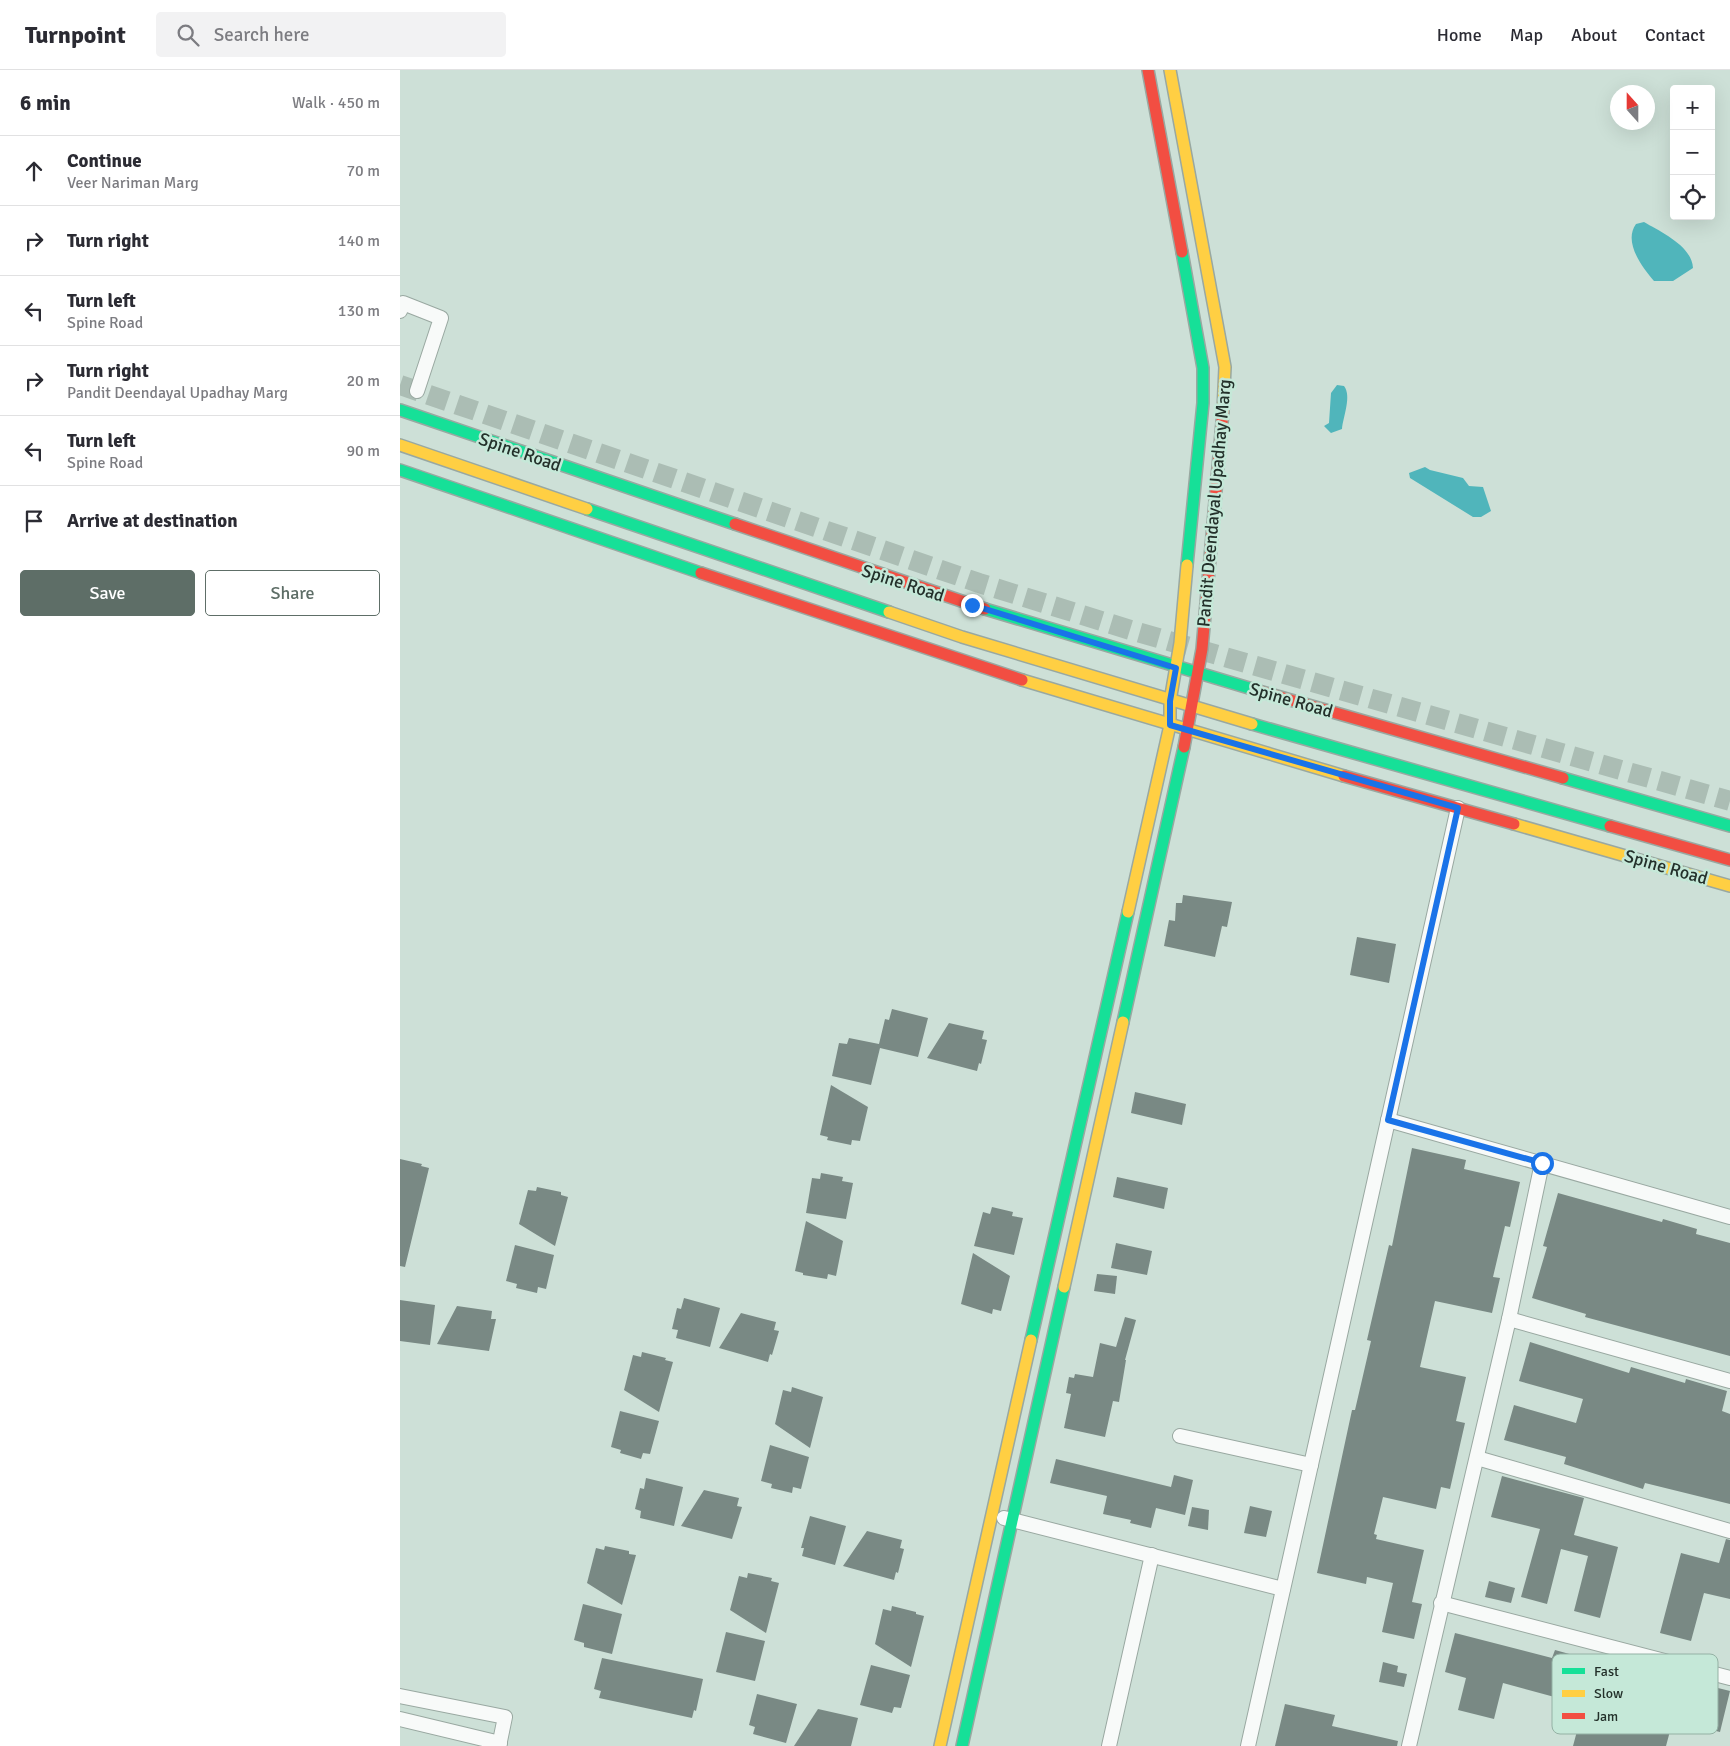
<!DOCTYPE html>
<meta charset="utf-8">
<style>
body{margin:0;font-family:Signika,sans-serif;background:#f2f2f3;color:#2b2b33}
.controls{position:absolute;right:15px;top:15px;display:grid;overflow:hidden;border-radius:5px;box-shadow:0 5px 20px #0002}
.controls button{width:45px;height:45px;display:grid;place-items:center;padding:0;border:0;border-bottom:1px solid #e1e1e2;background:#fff;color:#2b2b33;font:25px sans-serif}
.compass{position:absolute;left:1210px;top:15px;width:45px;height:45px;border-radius:50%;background:#fff;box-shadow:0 5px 20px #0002;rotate:339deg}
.stop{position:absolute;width:15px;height:15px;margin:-11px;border:4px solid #1a73e8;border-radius:50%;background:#fff}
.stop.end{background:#1a73e8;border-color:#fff;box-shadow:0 1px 5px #0008}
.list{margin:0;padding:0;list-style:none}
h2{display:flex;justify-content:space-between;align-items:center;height:65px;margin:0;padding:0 20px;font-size:21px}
h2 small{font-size:16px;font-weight:400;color:#7c7c81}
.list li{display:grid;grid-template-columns:32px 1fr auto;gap:15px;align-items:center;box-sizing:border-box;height:70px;padding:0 20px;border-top:1px solid #e1e1e2}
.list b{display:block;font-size:19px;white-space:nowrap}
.list p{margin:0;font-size:16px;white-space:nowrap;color:#7c7c81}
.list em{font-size:16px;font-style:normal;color:#7c7c81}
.actions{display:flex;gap:10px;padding:15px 20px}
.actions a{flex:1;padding:11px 0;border:1px solid #5e6e67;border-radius:5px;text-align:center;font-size:18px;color:#5e6e67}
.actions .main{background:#5e6e67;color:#fff}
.icon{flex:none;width:28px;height:28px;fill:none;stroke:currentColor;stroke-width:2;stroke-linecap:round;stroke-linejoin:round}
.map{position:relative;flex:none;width:1330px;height:1676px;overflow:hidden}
header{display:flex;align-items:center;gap:30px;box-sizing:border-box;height:70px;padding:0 25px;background:#fff;border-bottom:1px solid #e1e1e2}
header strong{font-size:24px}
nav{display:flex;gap:28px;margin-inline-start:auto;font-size:18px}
.search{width:350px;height:45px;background:#f2f2f3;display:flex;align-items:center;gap:12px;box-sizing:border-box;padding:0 18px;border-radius:5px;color:#7c7c81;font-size:19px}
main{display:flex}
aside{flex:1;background:#fff}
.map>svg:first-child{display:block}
.water{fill:#50b5bb}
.building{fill:#798984}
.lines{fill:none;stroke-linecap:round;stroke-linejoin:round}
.secondary-tunnel{stroke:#abbdb4;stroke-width:20;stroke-dasharray:20 10;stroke-linecap:butt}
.street-casing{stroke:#99a8a1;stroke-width:16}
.fast-casing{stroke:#99a8a1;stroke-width:14}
.slow-casing{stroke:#99a8a1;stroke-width:14}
.jam-casing{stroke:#99a8a1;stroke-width:14}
.street{stroke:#f8faf9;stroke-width:14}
.fast{stroke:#16e098;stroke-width:11}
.slow{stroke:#ffcf43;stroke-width:11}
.jam{stroke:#f24e42;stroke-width:11}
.route{stroke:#1a73e8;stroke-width:6}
.labels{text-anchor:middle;stroke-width:5;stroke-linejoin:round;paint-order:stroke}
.street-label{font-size:18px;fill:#23302a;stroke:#c5e8d8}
.key{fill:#c5e8d8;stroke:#94b1a4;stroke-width:1}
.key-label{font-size:14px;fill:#23302a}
</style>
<header>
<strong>Turnpoint</strong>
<div class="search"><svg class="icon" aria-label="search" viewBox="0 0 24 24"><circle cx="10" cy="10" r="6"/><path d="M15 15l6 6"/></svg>Search here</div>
<nav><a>Home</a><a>Map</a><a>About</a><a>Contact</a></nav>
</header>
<main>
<aside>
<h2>6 min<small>Walk · 450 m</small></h2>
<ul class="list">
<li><svg class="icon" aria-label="ahead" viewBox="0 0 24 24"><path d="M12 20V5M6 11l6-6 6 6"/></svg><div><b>Continue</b><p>Veer Nariman Marg</p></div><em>70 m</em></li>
<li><svg class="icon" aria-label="right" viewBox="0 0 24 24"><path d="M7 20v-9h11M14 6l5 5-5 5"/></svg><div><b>Turn right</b></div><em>140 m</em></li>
<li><svg class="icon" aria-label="left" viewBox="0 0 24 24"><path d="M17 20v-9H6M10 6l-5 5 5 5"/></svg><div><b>Turn left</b><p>Spine Road</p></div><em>130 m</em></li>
<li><svg class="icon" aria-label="right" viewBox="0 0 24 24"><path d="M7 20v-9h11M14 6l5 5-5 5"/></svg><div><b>Turn right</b><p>Pandit Deendayal Upadhay Marg</p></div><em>20 m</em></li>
<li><svg class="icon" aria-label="left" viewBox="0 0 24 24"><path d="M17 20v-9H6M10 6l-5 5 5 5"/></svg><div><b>Turn left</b><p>Spine Road</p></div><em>90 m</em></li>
<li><svg class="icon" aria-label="arrive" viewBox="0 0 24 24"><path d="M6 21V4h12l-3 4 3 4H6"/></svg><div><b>Arrive at destination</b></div></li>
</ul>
<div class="actions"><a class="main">Save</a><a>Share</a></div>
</aside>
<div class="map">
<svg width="1330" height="1676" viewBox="0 0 1330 1676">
<rect width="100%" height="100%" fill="#cde0d7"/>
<g class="water">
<path d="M1244,152C1261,162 1292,176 1293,198L1273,211H1254C1242,197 1223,172 1236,154Z"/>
<path d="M937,315L944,316C952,326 943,347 942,359L931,363L924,356L929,353L931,323Z"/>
<polygon points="1025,397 1030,400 1063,408 1069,416 1083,417 1091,441 1081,447 1073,447 1010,408 1009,403"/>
</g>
<g class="building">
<polygon points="783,825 832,832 827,857 822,856 815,887 764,876 769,850 775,851 776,833 782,833"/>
<polygon points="957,867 996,874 989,913 950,905"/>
<polygon points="492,939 528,948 518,987 480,978 471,1015 432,1006 439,973 447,974 449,968 479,974 485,949 489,950"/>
<polygon points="549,953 584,961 582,969 587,970 581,994 579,993 577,1001 527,988"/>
<polygon points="431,1015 468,1037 460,1071 452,1070 451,1075 427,1070 428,1067 420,1065"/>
<polygon points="735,1022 786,1034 782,1055 731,1043"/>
<polygon points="1012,1078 1066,1090 1064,1099 1120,1112 1110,1157 1105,1156 1093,1207 1100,1208 1092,1243 1035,1231 1020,1297 1066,1307 1056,1351 1065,1353 1050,1419 1041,1417 1036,1439 983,1427 974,1464 977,1465 976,1469 1024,1480 1012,1532 1022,1534 1014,1569 982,1562 993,1513 967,1507 966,1514 917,1503 952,1340 955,1340 971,1271 967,1270 989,1175 992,1176"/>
<polygon points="0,1089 22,1094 21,1096 29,1098 5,1197 0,1196"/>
<polygon points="421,1103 443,1107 442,1111 453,1113 446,1149 406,1143 412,1108 420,1109"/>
<polygon points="717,1107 768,1118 764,1139 713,1127"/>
<polygon points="137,1117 161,1122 161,1125 168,1127 155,1176 119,1154 128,1120 136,1121"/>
<polygon points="1158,1123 1262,1152 1263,1149 1297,1159 1296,1164 1330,1173 1330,1286 1185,1247 1186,1244 1132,1228 1147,1177 1143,1176"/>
<polygon points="592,1137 613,1142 612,1146 623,1148 614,1185 574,1176 583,1142 590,1144"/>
<polygon points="406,1151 443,1171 436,1206 428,1204 427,1209 403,1205 403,1203 395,1201"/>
<polygon points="716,1173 752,1181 747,1205 711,1198"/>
<polygon points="115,1175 154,1185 146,1219 138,1217 137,1223 116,1218 117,1214 106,1211"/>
<polygon points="573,1183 610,1206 601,1241 593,1239 592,1244 561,1234"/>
<polygon points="697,1204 717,1206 715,1224 694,1221"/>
<polygon points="284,1228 320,1238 310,1277 276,1268 278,1260 272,1259 277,1238 281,1239"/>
<polygon points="0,1230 35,1235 30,1275 0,1271"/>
<polygon points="57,1236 92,1241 91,1249 96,1249 89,1281 37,1274"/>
<polygon points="341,1243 376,1252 374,1260 379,1261 372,1285 370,1284 368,1292 319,1278"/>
<polygon points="725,1247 736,1250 725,1290 726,1290 719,1332 713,1331 705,1367 664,1358 671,1324 666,1323 669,1307 674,1308 675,1304 693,1307 700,1273 716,1277"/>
<polygon points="1130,1272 1229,1303 1231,1297 1285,1313 1286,1309 1327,1321 1322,1341 1330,1344 1330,1434 1245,1413 1243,1419 1164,1394 1166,1387 1104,1370 1114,1335 1176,1353 1183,1329 1119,1311"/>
<polygon points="242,1282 266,1288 265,1290 273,1292 259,1342 224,1320 233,1285 241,1287"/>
<polygon points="392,1317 423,1327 410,1378 375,1354 383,1320 391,1322"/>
<polygon points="220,1341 259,1351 250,1384 243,1383 241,1389 220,1383 221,1380 211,1377"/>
<polygon points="370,1375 409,1387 401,1419 393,1417 392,1423 371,1418 372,1414 361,1411"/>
<polygon points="656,1389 771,1417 774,1405 793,1410 785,1445 756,1438 751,1458 730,1453 731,1450 703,1444 707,1426 650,1413"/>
<polygon points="1102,1406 1184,1428 1174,1465 1218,1477 1200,1548 1174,1541 1188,1486 1161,1479 1147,1534 1121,1527 1140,1459 1091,1447"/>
<polygon points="246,1408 283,1417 274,1456 240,1448 241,1441 235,1439 240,1418 244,1419"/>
<polygon points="304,1420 339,1428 337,1436 342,1437 332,1469 281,1456"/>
<polygon points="850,1436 872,1441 866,1467 844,1463"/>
<polygon points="792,1437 809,1440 808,1460 788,1456"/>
<polygon points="410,1446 446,1456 435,1495 402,1486 404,1478 401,1478"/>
<polygon points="467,1461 502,1470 500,1478 504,1479 498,1503 496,1502 494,1510 443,1496"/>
<polygon points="1326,1469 1330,1470 1330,1529 1304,1523 1291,1571 1260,1563 1281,1483 1319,1493"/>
<polygon points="205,1476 229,1481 229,1484 236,1485 222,1535 187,1513 196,1478 204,1480"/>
<polygon points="348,1503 372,1508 371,1511 379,1513 366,1563 330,1540 339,1506 347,1508"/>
<polygon points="1089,1511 1115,1518 1111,1533 1085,1527"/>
<polygon points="183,1534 222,1544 212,1584 184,1577 184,1573 174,1570"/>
<polygon points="492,1536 516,1542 516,1544 524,1546 511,1597 475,1574 483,1539 491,1541"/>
<polygon points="326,1562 365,1571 355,1611 316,1602"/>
<polygon points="1055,1563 1152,1588 1155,1580 1292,1618 1294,1612 1330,1621 1320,1662 1273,1650 1266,1676 1173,1676 1184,1635 1103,1613 1094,1649 1058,1640 1066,1608 1045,1602"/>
<polygon points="202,1588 303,1609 296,1641 294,1640 292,1648 199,1628 201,1621 194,1619"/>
<polygon points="983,1592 998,1596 997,1602 1007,1604 1004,1617 979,1612"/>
<polygon points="471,1595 510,1605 501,1638 494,1637 492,1643 460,1635"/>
<polygon points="357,1624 397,1634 386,1673 353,1664 355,1657 349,1655"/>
<polygon points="885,1634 935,1645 932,1656 998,1671 997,1676 875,1676"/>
<polygon points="418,1639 458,1648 451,1676 394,1676"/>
</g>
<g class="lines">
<polyline class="secondary-tunnel" points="0,315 579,513 737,562 1330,731"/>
<defs>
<g id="street">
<polyline points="0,241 3,233 41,248 17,321"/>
<polyline points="988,1050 1330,1147"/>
<polyline points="1109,1249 1330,1311"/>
<polyline points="780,1366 911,1395"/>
<polyline points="1077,1388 1330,1461"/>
<polyline points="604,1448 883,1519"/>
<polyline points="1041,1533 1330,1608"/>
<polyline points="0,1626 105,1647 99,1676"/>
<polyline points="0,1649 100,1673"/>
<polyline points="709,1676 752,1485"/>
<polyline points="848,1676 1058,738"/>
<polyline points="1009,1676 1109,1249 1142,1093"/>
</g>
<g id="fast">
<polyline points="782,182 803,298 803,333 787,495"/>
<polyline points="0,340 335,454"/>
<polyline points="0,400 301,503"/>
<polyline points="187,439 489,542"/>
<polyline points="585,539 859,621"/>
<polyline points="852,654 1210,756"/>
<polyline points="1163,708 1330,756"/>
<polyline points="723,952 784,677"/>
<polyline points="631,1270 728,842"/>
<polyline points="562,1676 664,1217"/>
</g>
<g id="slow">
<polyline points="770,0 825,297 823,341"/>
<polyline points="0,375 187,439"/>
<polyline points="489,542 562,567 852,654"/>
<polyline points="622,610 944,706"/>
<polyline points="1114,754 1330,816"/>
<polyline points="728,842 770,655 770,631 780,573 787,495"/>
<polyline points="664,1217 723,952"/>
<polyline points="540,1676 631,1270"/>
</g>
<g id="jam">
<polyline points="748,0 782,182"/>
<polyline points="335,454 585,539"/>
<polyline points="301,503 622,610"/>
<polyline points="859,621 1163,708"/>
<polyline points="784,677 802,579 823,341"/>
<polyline points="944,706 1114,754"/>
<polyline points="1210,756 1330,790"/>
</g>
</defs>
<use href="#street" class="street-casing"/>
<use href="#fast" class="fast-casing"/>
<use href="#slow" class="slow-casing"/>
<use href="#jam" class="jam-casing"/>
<use href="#street" class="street"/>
<use href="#fast" class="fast"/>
<use href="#slow" class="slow"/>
<use href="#jam" class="jam"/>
</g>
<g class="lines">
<polyline class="route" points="572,535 776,598 770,631 770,655 1058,738 988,1050 1142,1093"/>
</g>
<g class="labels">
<g class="street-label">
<text transform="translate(120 382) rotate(19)" y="6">Spine Road</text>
<text transform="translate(814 433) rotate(-85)" y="6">Pandit Deendayal Upadhay Marg</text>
<text transform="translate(503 513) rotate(18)" y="6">Spine Road</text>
<text transform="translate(891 630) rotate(16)" y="6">Spine Road</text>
<text transform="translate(1266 797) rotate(16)" y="6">Spine Road</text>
</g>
</g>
<rect x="1152" y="1584" width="166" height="80" rx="8" class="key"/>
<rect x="1162" y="1598" width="23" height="6" fill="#16e098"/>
<rect x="1162" y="1620" width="23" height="7" fill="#ffcf43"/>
<rect x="1162" y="1643" width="23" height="6" fill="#f24e42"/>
<g class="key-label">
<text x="1194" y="1606">Fast</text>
<text x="1194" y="1628">Slow</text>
<text x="1194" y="1651">Jam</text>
</g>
</svg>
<div class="controls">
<button>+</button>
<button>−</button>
<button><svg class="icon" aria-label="locate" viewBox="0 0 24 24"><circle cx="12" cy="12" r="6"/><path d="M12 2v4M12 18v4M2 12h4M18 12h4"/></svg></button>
</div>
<svg class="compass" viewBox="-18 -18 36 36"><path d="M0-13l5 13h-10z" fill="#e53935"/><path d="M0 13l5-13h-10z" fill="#7c7c81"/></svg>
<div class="stop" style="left:1142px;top:1093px"></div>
<div class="stop end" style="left:572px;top:535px"></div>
</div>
</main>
